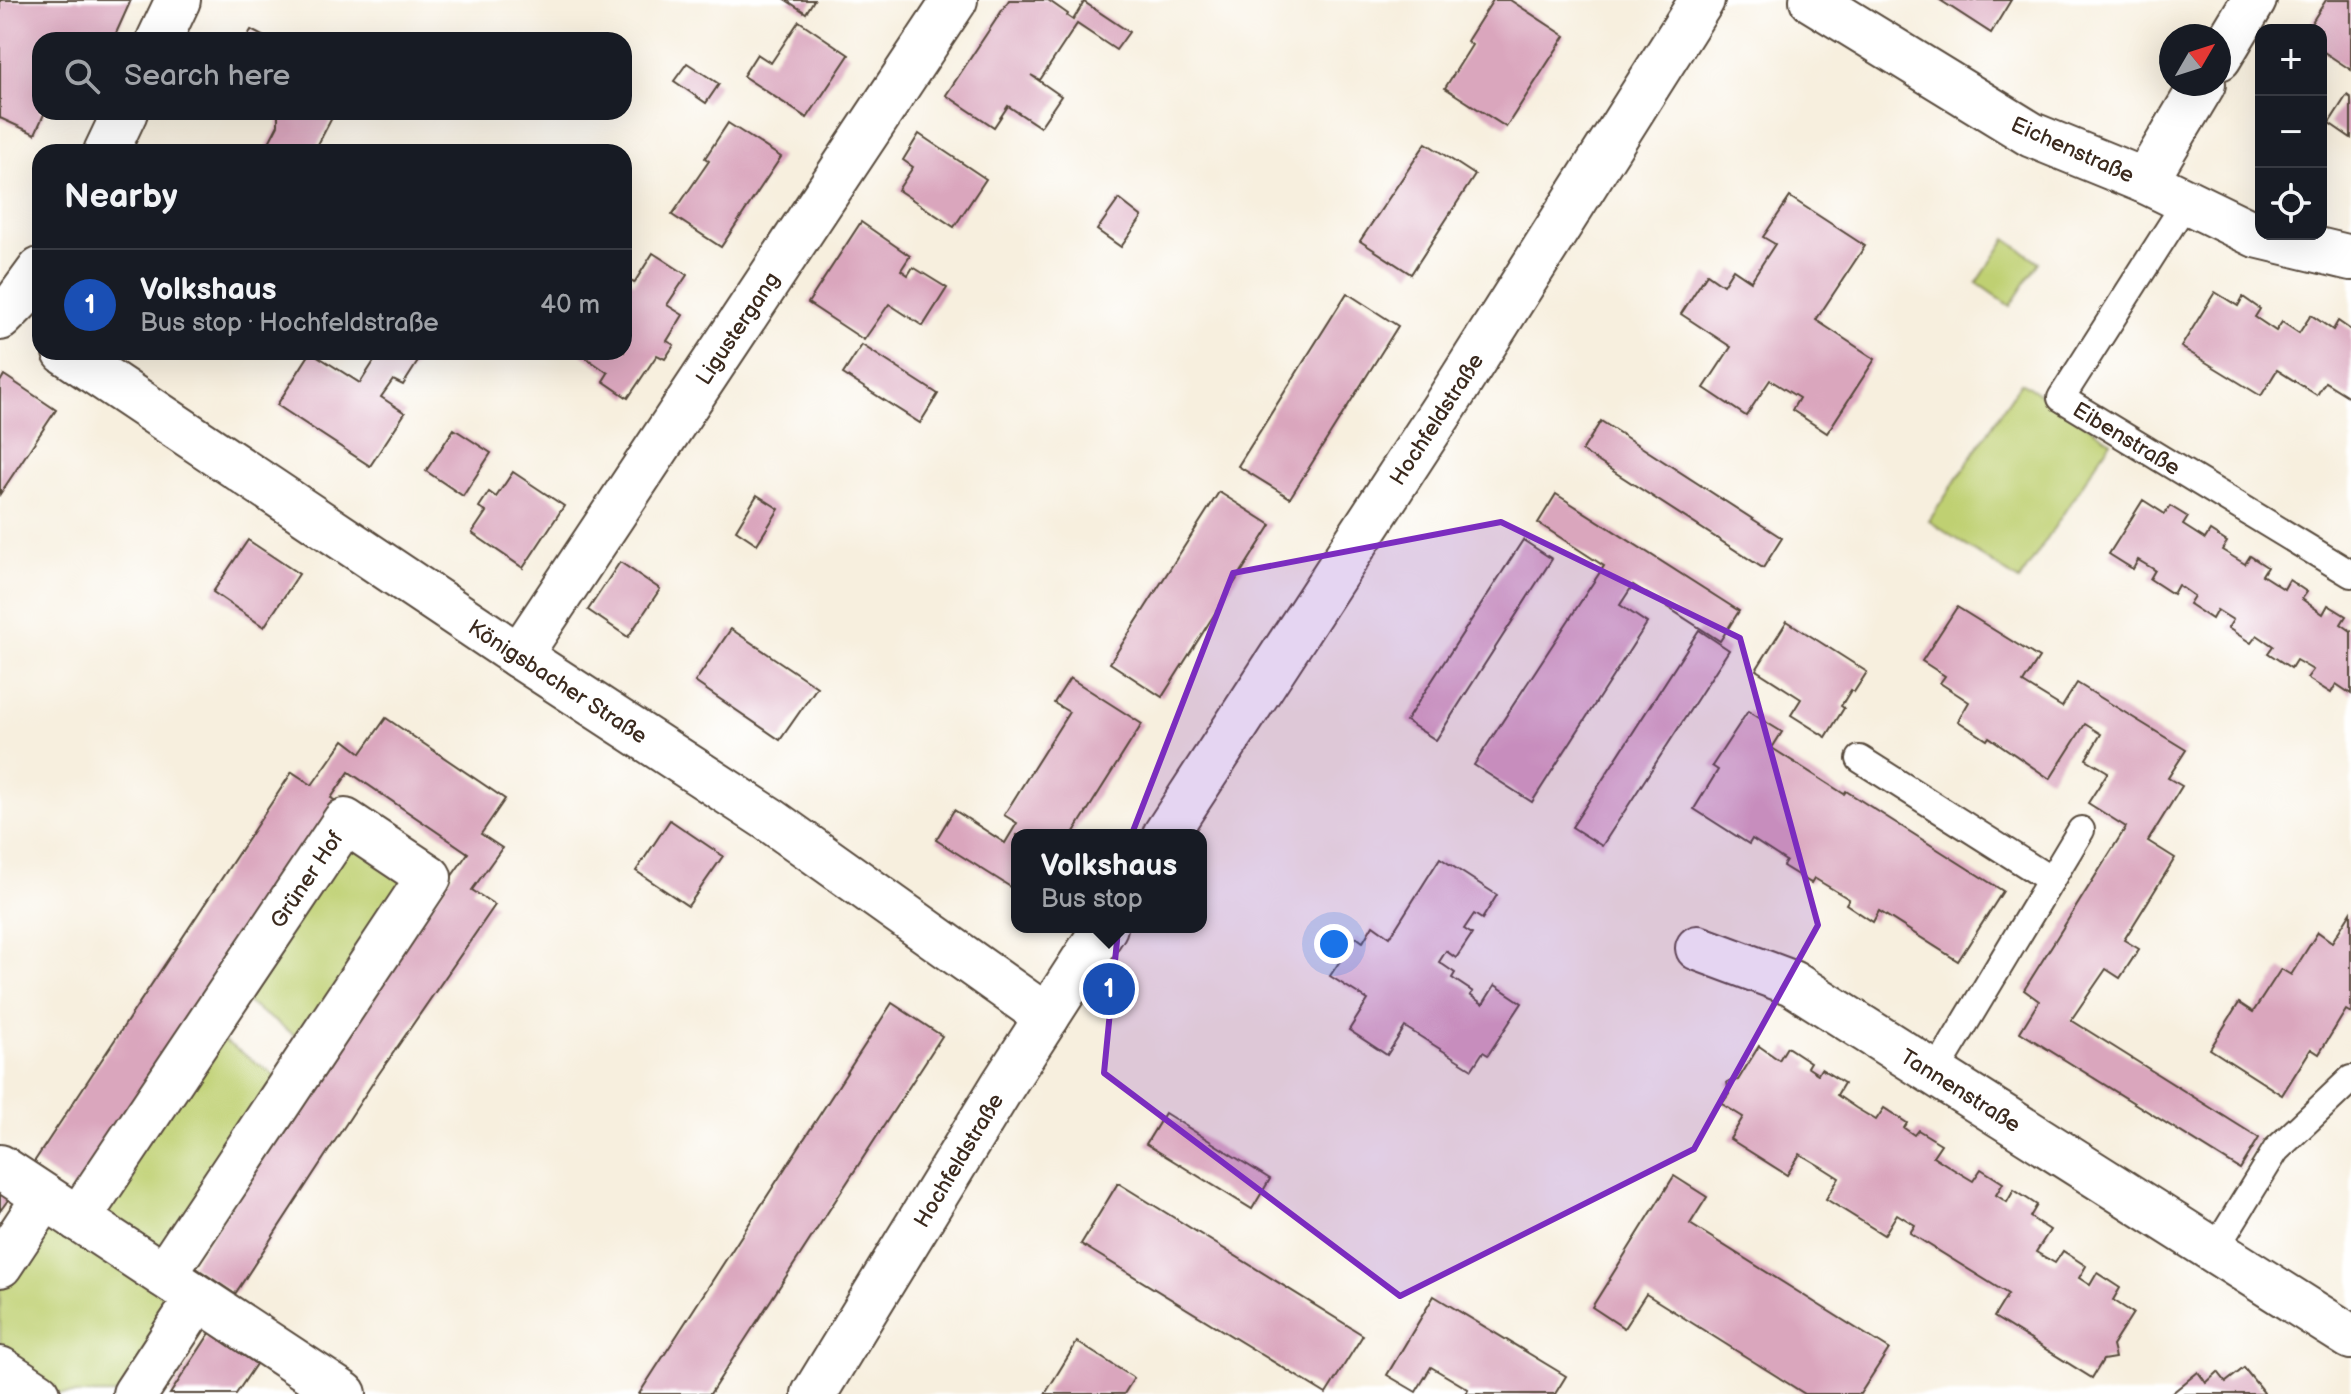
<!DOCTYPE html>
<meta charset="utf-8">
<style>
body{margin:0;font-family:"Balsamiq Sans",sans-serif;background:#20242c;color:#f1f3f6}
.controls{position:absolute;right:24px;top:24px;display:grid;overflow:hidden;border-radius:16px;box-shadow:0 8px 32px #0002}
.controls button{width:72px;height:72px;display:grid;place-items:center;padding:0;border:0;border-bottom:2px solid #363941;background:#171b24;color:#f1f3f6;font:40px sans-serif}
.compass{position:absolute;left:2159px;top:24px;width:72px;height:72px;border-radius:50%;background:#171b24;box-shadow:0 8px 32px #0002;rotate:51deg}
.you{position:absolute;left:1334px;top:944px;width:28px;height:28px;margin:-20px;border:6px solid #fff;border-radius:50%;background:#1a73e8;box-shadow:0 0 0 12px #1a73e833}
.badge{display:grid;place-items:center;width:52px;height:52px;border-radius:50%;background:#d1495b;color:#fff;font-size:26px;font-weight:700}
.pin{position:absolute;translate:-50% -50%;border:4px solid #fff;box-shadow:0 2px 8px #0006}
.popup{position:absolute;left:1011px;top:829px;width:196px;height:104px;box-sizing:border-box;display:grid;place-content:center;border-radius:16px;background:#171b24;filter:drop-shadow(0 2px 6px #0005);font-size:26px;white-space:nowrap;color:#9ea1a6}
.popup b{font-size:30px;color:#f1f3f6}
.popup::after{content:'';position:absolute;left:50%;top:100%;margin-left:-16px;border:16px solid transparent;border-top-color:#171b24}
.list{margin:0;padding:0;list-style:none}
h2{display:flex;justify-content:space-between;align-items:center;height:104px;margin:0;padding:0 32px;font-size:34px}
h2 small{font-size:26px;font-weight:400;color:#9ea1a6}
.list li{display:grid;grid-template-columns:52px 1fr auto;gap:24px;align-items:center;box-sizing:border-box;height:112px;padding:0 32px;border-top:2px solid #363941}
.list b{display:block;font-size:30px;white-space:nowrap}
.list p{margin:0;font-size:26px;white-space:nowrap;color:#9ea1a6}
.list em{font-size:26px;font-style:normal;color:#9ea1a6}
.icon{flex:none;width:44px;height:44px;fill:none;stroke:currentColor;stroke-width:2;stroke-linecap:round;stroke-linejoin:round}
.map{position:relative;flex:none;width:2351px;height:1394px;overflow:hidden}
.search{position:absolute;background:#171b24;box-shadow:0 8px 32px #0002;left:32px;top:32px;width:600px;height:88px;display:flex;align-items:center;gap:20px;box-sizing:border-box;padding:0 28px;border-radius:24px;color:#9ea1a6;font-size:30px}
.panel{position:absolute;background:#171b24;box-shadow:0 8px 32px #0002;left:32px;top:144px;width:600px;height:216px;border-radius:24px}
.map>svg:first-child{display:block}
.green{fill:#bfd072;stroke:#7d7d48;stroke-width:2}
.building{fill:#daa6bd}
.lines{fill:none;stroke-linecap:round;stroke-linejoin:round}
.service-casing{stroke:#57483b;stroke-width:30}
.minor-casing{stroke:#57483b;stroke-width:48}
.service{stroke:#fff;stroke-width:26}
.minor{stroke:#fff;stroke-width:44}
.marked{fill:#7b2cbf;fill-opacity:0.2;stroke:#7b2cbf;stroke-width:6;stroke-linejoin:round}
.labels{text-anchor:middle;stroke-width:6;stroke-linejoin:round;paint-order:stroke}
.street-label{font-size:22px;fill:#3b2a1e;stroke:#fff}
</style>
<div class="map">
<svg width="2351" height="1394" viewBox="0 0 2351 1394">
<rect width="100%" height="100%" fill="#fff"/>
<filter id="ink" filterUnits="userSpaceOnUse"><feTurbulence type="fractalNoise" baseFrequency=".0125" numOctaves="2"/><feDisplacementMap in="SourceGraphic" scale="16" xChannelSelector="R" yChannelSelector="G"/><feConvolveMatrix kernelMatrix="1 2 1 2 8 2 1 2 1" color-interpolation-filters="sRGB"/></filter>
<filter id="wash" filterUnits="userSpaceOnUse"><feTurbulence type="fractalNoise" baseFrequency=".006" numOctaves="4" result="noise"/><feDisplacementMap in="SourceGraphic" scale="32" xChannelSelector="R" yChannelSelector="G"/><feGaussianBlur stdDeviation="1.8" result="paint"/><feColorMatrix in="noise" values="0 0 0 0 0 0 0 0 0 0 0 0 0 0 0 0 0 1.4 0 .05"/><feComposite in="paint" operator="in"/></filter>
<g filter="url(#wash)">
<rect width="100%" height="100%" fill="#f7efde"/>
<g class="green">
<polygon points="2006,239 2039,262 2010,306 1977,283"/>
<polygon points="2021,382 2111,441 2019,581 1929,521"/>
<polygon points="345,821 429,877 314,1048 230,991"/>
<polygon points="206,1029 290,1085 164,1275 198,1298 135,1394 38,1394 0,1369 0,1265 45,1197 78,1219"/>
</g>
<g id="blocks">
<g class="building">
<polygon points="0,0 131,0 113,40 40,40 40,112 45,112 35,134 0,118"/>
<polygon points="786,0 814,0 806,13"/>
<polygon points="1009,0 1048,0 1068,14 1067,16 1073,20 1084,2 1129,32 1116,50 1077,24 1040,80 1031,75 1061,96 1040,127 1008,106 994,127 946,95"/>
<polygon points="1493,0 1510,0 1565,36 1506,127 1445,88 1472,45 1467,41"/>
<polygon points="1940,0 2011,0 1991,33"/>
<polygon points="2326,0 2351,0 2351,70 2321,50 2321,30 2307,30"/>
<polygon points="799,21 849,55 807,118 743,76 757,54 771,63"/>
<polygon points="251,30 270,40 245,40"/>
<polygon points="687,63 719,84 706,103 674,81"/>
<polygon points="2347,95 2351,98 2351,138 2329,123"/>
<polygon points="278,112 335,112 314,152 264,152 278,125"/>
<polygon points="728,123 781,157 721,247 672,215 709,161 705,158"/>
<polygon points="919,134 986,179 954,227 898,190 913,167 903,160"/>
<polygon points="1426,143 1475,175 1411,274 1360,241"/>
<polygon points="1790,197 1865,246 1816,320 1875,359 1827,433 1792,410 1799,398 1770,380 1746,416 1704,388 1731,347 1681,314 1707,274 1723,285 1733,269 1751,281 1775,244 1763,237"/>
<polygon points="1119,199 1142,217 1121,247 1097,230"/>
<polygon points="861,222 910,256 901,270 908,275 913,267 947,288 923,326 889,304 864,340 808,303"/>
<polygon points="653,253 687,275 667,305 683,315 667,341 674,345 665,359 657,355 628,398 603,381 608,373 578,352 624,352 624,276 634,283"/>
<polygon points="2215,292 2238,306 2243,297 2260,309 2255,317 2276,331 2282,322 2299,333 2311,315 2333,330 2338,321 2351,330 2351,398 2325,382 2317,395 2277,370 2261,396 2181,347"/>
<polygon points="1347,293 1398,326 1290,498 1238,466"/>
<polygon points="862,345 938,394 920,423 843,374"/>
<polygon points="311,352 360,383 380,352 424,352 403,385 393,380 381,397 405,413 370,466 277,405"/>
<polygon points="4,375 56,410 0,494 0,382"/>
<polygon points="1601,421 1782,538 1763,568 1582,451"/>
<polygon points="454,429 491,453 463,496 426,471"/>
<polygon points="513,472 564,506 523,568 472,533 486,512 479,507 489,492 496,497"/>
<polygon points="1219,492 1271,525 1162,697 1110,663"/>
<polygon points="1556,494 1739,611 1720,641 1633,585 1620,605 1647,623 1532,802 1474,765 1604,566 1538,523"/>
<polygon points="757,495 779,509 757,544 736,530"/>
<polygon points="2143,500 2165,514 2170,506 2188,517 2183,525 2205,539 2210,531 2227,542 2222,550 2245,564 2250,556 2267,567 2262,575 2284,589 2289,580 2307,592 2302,599 2323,614 2328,605 2346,616 2341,624 2351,631 2351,694 2336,684 2331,693 2307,678 2313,670 2296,660 2291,668 2268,653 2273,646 2257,635 2251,643 2228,628 2233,620 2217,610 2212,619 2189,604 2194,596 2178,585 2173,594 2150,579 2155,570 2138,560 2133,569 2109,554"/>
<polygon points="248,540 299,574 264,627 213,592"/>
<polygon points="1523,540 1552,559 1436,740 1406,721"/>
<polygon points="620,562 660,589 628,637 588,610"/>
<polygon points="1957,607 2039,658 2023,683 2062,707 2077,683 2186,750 2168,778 2182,786 2148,841 2175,858 2124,940 2139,949 2120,978 2106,969 2071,1020 2259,1138 2240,1169 2020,1032 2039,1001 2024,990 2126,827 2088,803 2108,772 2086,759 2101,734 2085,724 2050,779 1989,737 1987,740 1958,721 1969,702 1940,683 1945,676 1922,661"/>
<polygon points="1787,621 1867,672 1854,692 1851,690 1841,706 1844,708 1826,737 1791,715 1801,699 1756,670"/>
<polygon points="731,629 817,687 780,740 695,682"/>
<polygon points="1699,630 1729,650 1602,846 1572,827"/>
<polygon points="1070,678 1142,724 1072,835 1017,835 1017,891 936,840 954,810 1005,843 1017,823 1004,815 1069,712 1054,703"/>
<polygon points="1748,711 1782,732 1772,748 1844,794 1846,791 2003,891 1958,961 1879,911 1873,922 1846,904 1849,899 1814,878 1811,883 1783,866 1786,861 1752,839 1749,844 1694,809 1718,770 1712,766"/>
<polygon points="386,718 505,799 481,834 502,848 472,890 495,905 378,1075 235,1294 192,1265 408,938 468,853 349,772 331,798 336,801 76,1191 34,1162 292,772 312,785 344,740 361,753"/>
<polygon points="670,820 723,856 688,906 636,871"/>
<polygon points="1440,858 1497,895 1482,919 1474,914 1464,929 1472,934 1456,958 1446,951 1439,962 1455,973 1452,978 1473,992 1470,995 1483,1004 1495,985 1522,1003 1488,1055 1483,1052 1472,1069 1405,1027 1387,1055 1349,1030 1368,1000 1330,976 1356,937 1363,942 1373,925 1390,937"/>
<polygon points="2351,912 2351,1013 2346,1010 2319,1054 2311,1049 2282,1095 2210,1049 2239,1003 2253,1012 2281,969 2291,975 2318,932 2332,942"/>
<polygon points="892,1003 942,1036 710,1394 639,1394"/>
<polygon points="1759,1046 1779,1060 1787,1047 1810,1062 1807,1067 1818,1074 1821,1069 1844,1083 1837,1095 1856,1108 1876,1120 1884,1108 1907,1123 1904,1128 1914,1135 1918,1130 1941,1144 1933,1156 1953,1169 1973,1181 1981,1169 2003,1183 1996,1195 2007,1202 2014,1190 2037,1205 2030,1217 2050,1230 2036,1252 2055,1263 2063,1251 2086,1266 2079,1278 2090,1285 2097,1273 2120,1288 2113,1300 2133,1313 2112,1346 2115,1358 2103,1360 2092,1378 1994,1317 2008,1294 1910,1233 1915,1225 1897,1214 1884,1235 1826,1199 1839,1178 1820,1166 1800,1154 1787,1175 1730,1139 1743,1117 1722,1104 1729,1094 1727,1082 1738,1080"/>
<polygon points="1165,1113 1270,1179 1252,1209 1146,1144"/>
<polygon points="1674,1176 1707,1197 1690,1224 1889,1349 1860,1394 1805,1394 1646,1294 1624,1328 1592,1307"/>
<polygon points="1118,1183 1363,1335 1326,1394 1081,1244"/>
<polygon points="0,1184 13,1193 0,1211"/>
<polygon points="1434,1296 1566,1376 1555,1394 1466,1394 1468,1389 1431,1367 1416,1392 1387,1375"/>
<polygon points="210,1333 256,1364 236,1394 170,1394"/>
<polygon points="1077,1342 1134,1378 1124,1394 1045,1394"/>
<polygon points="2244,1368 2265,1394 2171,1394 2198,1372 2206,1383 2218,1372 2226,1382"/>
</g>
</g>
</g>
<g filter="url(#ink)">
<use href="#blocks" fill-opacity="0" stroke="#57483b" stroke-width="2"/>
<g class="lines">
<defs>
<g id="service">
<polyline points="2186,202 2061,398 2351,574"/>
<polyline points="1860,759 2051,880"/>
<polyline points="1935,1073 2081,830"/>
<polyline points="2214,1251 2276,1150 2351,1079"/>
</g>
<g id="minor">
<polyline points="1812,0 2032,135 2145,181 2256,235 2351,258"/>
<polyline points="159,40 178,0"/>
<polyline points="2219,58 2254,0"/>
<polyline points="106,152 125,112"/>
<polyline points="2145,181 2203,84"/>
<polyline points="0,318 18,300 40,270"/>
<polyline points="65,352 519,656 769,819 1047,1017"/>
<polyline points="519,656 955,0"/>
<polyline points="1165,835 1445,406 1702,0"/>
<polyline points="1698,948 1792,983 2351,1337"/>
<polyline points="0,1167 344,1394"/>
<polyline points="78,1219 345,821 429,877 164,1275"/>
<polyline points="0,1265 45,1197"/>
<polyline points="0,1369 38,1394"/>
<polyline points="135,1394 198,1298"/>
<polyline points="814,1394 1003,1085 1105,927"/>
</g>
</defs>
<use href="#service" class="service-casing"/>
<use href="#minor" class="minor-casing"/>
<use href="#service" class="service"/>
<use href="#minor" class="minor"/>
</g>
</g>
<path class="marked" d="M1501,522L1740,638L1818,925L1694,1149L1400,1296L1104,1073L1126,849L1233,573Z"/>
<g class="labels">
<g class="street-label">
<text transform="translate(2073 149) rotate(24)" y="8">Eichenstraße</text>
<text transform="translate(737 328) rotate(-56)" y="8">Ligustergang</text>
<text transform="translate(1436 419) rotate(-57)" y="8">Hochfeldstraße</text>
<text transform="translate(2127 438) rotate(31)" y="8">Eibenstraße</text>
<text transform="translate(558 681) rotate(33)" y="8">Königsbacher Straße</text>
<text transform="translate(306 879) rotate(-56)" y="8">Grüner Hof</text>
<text transform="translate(1961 1090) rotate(32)" y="8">Tannenstraße</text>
<text transform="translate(958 1160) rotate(-59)" y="8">Hochfeldstraße</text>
</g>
</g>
</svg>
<div class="controls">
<button>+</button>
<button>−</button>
<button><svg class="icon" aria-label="locate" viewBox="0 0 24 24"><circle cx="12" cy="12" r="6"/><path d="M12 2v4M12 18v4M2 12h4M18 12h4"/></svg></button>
</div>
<svg class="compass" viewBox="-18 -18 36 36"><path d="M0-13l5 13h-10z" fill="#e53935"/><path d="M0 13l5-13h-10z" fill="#9ea1a6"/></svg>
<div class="you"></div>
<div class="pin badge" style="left:1109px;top:989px;background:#1a4fb4">1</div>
<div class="popup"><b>Volkshaus</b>Bus stop</div>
<div class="search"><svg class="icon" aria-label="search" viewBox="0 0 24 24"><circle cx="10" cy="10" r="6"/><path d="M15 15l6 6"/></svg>Search here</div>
<section class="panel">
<h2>Nearby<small></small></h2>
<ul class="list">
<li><span class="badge" style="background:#1a4fb4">1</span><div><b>Volkshaus</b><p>Bus stop · Hochfeldstraße</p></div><em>40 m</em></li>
</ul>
</section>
</div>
